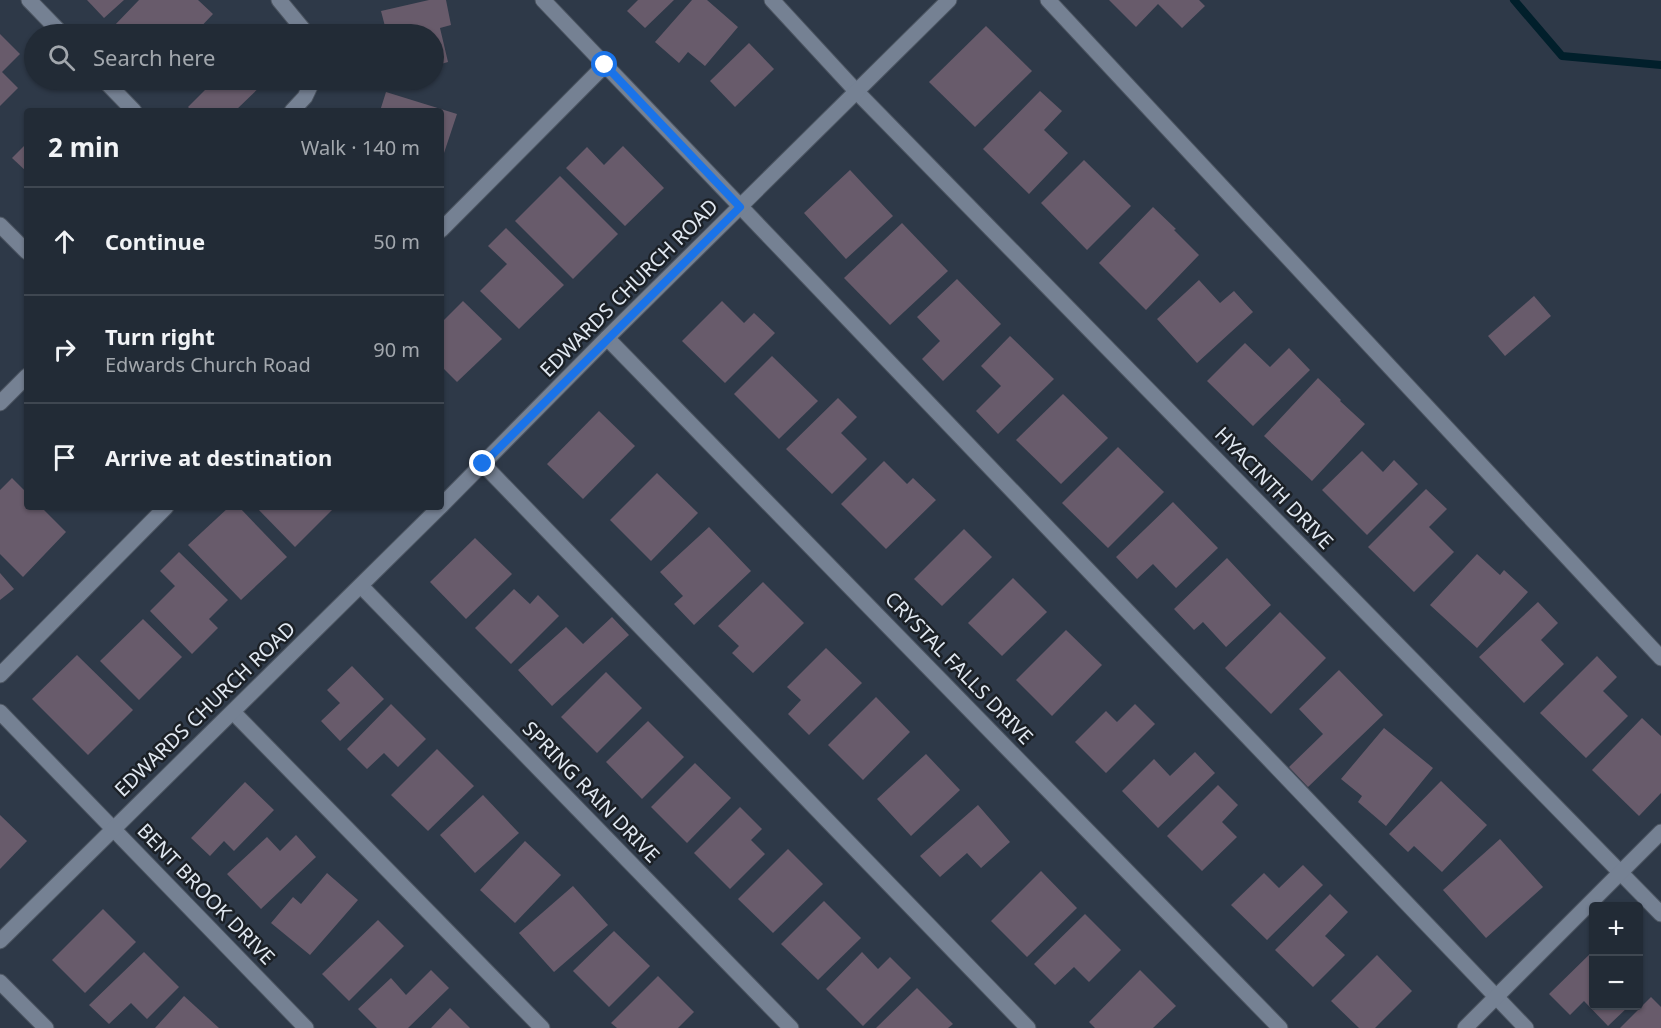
<!DOCTYPE html>
<meta charset="utf-8">
<style>
body{margin:0;font-family:"Noto Sans",sans-serif;background:#2a333e;color:#f1f3f6}
.controls{position:absolute;right:18px;bottom:18px;display:grid;overflow:hidden;border-radius:6px;box-shadow:0 2px 4px #0004}
.controls button{width:54px;height:54px;display:grid;place-items:center;padding:0;border:0;border-bottom:2px solid #3f4751;background:#222b36;color:#f1f3f6;font:30px sans-serif}
.stop{position:absolute;width:18px;height:18px;margin:-14px;border:4px solid #1a73e8;border-radius:50%;background:#fff}
.stop.end{background:#1a73e8;border-color:#fff;box-shadow:0 2px 6px #0008}
.list{margin:0;padding:0;list-style:none}
h2{display:flex;justify-content:space-between;align-items:center;height:78px;margin:0;padding:0 24px;font-size:26px}
h2 small{font-size:20px;font-weight:400;color:#a2a7ad}
.list li{display:grid;grid-template-columns:39px 1fr auto;gap:18px;align-items:center;box-sizing:border-box;height:108px;padding:0 24px;border-top:2px solid #3f4751}
.list b{display:block;font-size:22px;white-space:nowrap}
.list p{margin:0;font-size:20px;white-space:nowrap;color:#a2a7ad}
.list em{font-size:20px;font-style:normal;color:#a2a7ad}
.icon{flex:none;width:33px;height:33px;fill:none;stroke:currentColor;stroke-width:2;stroke-linecap:round;stroke-linejoin:round}
.map{position:relative;flex:none;width:1661px;height:1028px;overflow:hidden}
.search{position:absolute;background:#222b36;box-shadow:0 2px 4px #0004;left:24px;top:24px;width:420px;height:66px;display:flex;align-items:center;gap:15px;box-sizing:border-box;padding:0 21px;border-radius:33px;color:#a2a7ad;font-size:22px}
.panel{position:absolute;background:#222b36;box-shadow:0 2px 4px #0004;left:24px;top:108px;width:420px;height:402px;border-radius:6px}
.map>svg:first-child{display:block}
.lines{fill:none;stroke-linecap:round;stroke-linejoin:round}
.stream{stroke:#011f2b;stroke-width:8}
.building{fill:#685b6b}
.minor-casing{stroke:#4b5460;stroke-width:17}
.minor{stroke:#758193;stroke-width:15}
.route{stroke:#1a73e8;stroke-width:8}
.labels{text-anchor:middle;stroke-width:5;stroke-linejoin:round;paint-order:stroke}
.street-label{font-size:20px;fill:#e1e8f1;stroke:#1b2026}
</style>
<div class="map">
<svg width="1661" height="1028" viewBox="0 0 1661 1028">
<rect width="100%" height="100%" fill="#2e3948"/>
<g class="lines">
<polyline class="stream" points="1514,0 1562,56 1661,65"/>
</g>
<g class="building">
<polygon points="87,0 124,0 104,18"/>
<polygon points="139,0 198,0 213,14 194,34 154,34 150,30 146,34 121,34 113,27"/>
<polygon points="429,0 446,0 451,25 440,28 448,62 434,66 434,34 387,34 381,11"/>
<polygon points="638,0 674,0 645,28 627,11"/>
<polygon points="692,0 707,0 738,27 705,66 688,52 679,63 655,42"/>
<polygon points="1109,0 1199,0 1205,6 1182,28 1158,4 1136,27"/>
<polygon points="986,26 1032,71 975,127 929,82"/>
<polygon points="0,34 20,54 2,72 18,88 0,106"/>
<polygon points="749,43 774,69 735,107 710,81"/>
<polygon points="198,80 267,80 235,111 192,111 188,107 207,88"/>
<polygon points="1040,91 1062,111 1044,130 1068,153 1029,194 983,149"/>
<polygon points="386,92 457,114 441,162 441,111 380,111"/>
<polygon points="27,143 27,172 12,158"/>
<polygon points="623,146 664,188 625,226 566,168 587,147 604,165"/>
<polygon points="1084,160 1131,206 1087,250 1041,203"/>
<polygon points="850,170 893,216 846,259 804,213"/>
<polygon points="560,176 618,234 573,279 515,221"/>
<polygon points="1153,207 1176,229 1174,230 1199,255 1146,310 1099,263"/>
<polygon points="902,223 948,271 890,325 844,278"/>
<polygon points="506,228 564,285 519,329 480,291 507,264 488,246"/>
<polygon points="957,279 1001,324 943,381 922,359 940,341 917,317"/>
<polygon points="1199,280 1220,303 1234,291 1253,312 1197,363 1157,319"/>
<polygon points="1534,296 1551,316 1505,356 1488,336"/>
<polygon points="463,301 502,339 457,382 441,366 441,323"/>
<polygon points="722,301 744,323 754,313 775,333 725,383 682,341"/>
<polygon points="1010,336 1054,379 998,434 976,411 1001,386 981,366"/>
<polygon points="1245,343 1270,367 1289,348 1310,370 1253,426 1207,381"/>
<polygon points="772,356 818,401 779,439 734,394"/>
<polygon points="1318,378 1341,400 1340,401 1365,424 1312,481 1264,436"/>
<polygon points="1063,394 1108,438 1061,484 1016,440"/>
<polygon points="838,398 857,417 841,433 867,459 832,494 786,449"/>
<polygon points="599,411 635,446 583,499 547,464"/>
<polygon points="1118,447 1164,492 1108,548 1062,503"/>
<polygon points="1362,451 1383,472 1394,460 1418,484 1367,535 1322,490"/>
<polygon points="884,461 907,484 913,478 936,500 886,549 841,504"/>
<polygon points="657,473 698,513 651,561 610,520"/>
<polygon points="12,478 27,493 27,507 41,507 66,532 23,577 0,554 0,490"/>
<polygon points="1426,489 1447,509 1429,527 1454,552 1414,592 1368,547"/>
<polygon points="1173,502 1218,548 1176,588 1153,564 1137,579 1116,557"/>
<polygon points="229,507 239,507 287,557 241,600 188,545"/>
<polygon points="256,507 335,507 295,547"/>
<polygon points="709,527 751,571 694,625 674,604 683,596 660,572"/>
<polygon points="964,529 992,557 942,606 914,579"/>
<polygon points="475,538 512,574 466,619 430,582"/>
<polygon points="179,552 228,600 209,619 218,628 192,654 150,611 175,586 160,571"/>
<polygon points="1477,554 1500,575 1504,570 1528,592 1477,648 1430,605"/>
<polygon points="1227,558 1271,605 1226,647 1203,622 1194,630 1174,609"/>
<polygon points="0,573 14,589 0,600"/>
<polygon points="1013,578 1047,612 1002,656 968,623"/>
<polygon points="763,582 804,623 753,673 732,653 739,646 718,626"/>
<polygon points="514,589 530,604 538,595 559,616 511,664 475,628"/>
<polygon points="1538,602 1558,623 1541,640 1564,664 1524,703 1479,657"/>
<polygon points="1280,612 1326,658 1271,714 1225,668"/>
<polygon points="612,617 629,635 552,706 518,670 566,627 583,644"/>
<polygon points="143,619 182,657 139,700 100,661"/>
<polygon points="1066,630 1102,665 1052,716 1016,680"/>
<polygon points="826,648 862,683 809,735 788,714 801,700 787,687"/>
<polygon points="77,655 133,710 88,755 32,699"/>
<polygon points="1597,656 1617,677 1603,691 1628,716 1586,758 1540,713"/>
<polygon points="352,666 384,699 340,741 321,721 340,703 327,690"/>
<polygon points="1339,670 1383,715 1308,787 1289,767 1323,734 1299,709"/>
<polygon points="606,672 642,708 597,753 561,717"/>
<polygon points="876,697 910,732 863,780 828,745"/>
<polygon points="391,704 426,739 398,767 384,753 367,769 347,749"/>
<polygon points="1135,704 1155,724 1106,773 1075,742 1106,711 1117,722"/>
<polygon points="1642,718 1661,736 1661,793 1639,816 1592,770"/>
<polygon points="648,721 684,757 642,799 606,762"/>
<polygon points="1384,728 1433,768 1386,826 1358,802 1362,796 1341,779"/>
<polygon points="437,749 474,786 428,831 391,795"/>
<polygon points="1195,752 1215,773 1158,828 1122,791 1154,759 1170,776"/>
<polygon points="926,754 960,790 911,836 877,799"/>
<polygon points="695,763 731,798 687,843 651,807"/>
<polygon points="1441,781 1487,825 1442,872 1414,846 1408,852 1389,834"/>
<polygon points="245,782 274,810 234,851 224,841 210,856 191,838"/>
<polygon points="1218,785 1238,805 1222,822 1237,837 1202,871 1167,836"/>
<polygon points="483,795 519,833 475,873 440,835"/>
<polygon points="978,805 1010,842 981,868 967,853 940,877 920,856"/>
<polygon points="740,807 762,829 751,840 765,854 730,889 694,853"/>
<polygon points="0,815 27,841 0,869"/>
<polygon points="296,835 316,857 261,909 227,874 267,837 280,851"/>
<polygon points="1500,839 1543,887 1486,938 1443,890"/>
<polygon points="525,841 561,875 515,923 480,890"/>
<polygon points="788,849 823,884 773,933 738,899"/>
<polygon points="1303,865 1323,885 1267,940 1231,905 1264,873 1279,888"/>
<polygon points="1041,871 1077,908 1027,957 991,921"/>
<polygon points="327,873 358,900 310,955 271,923 293,897 301,904"/>
<polygon points="573,886 608,925 554,972 519,933"/>
<polygon points="1330,894 1348,912 1325,936 1345,955 1313,987 1275,950"/>
<polygon points="824,901 861,938 818,980 781,944"/>
<polygon points="103,909 136,942 85,993 52,960"/>
<polygon points="1085,914 1121,950 1089,982 1074,967 1055,985 1034,964"/>
<polygon points="378,920 404,946 349,1001 322,974"/>
<polygon points="614,931 650,966 609,1007 573,971"/>
<polygon points="1594,950 1594,1006 1629,1006 1608,1026 1584,1001 1570,1015 1549,994"/>
<polygon points="144,952 179,987 147,1019 131,1003 109,1024 89,1005"/>
<polygon points="862,952 878,969 890,957 911,978 863,1026 826,989"/>
<polygon points="1377,955 1412,991 1375,1028 1359,1028 1331,1001"/>
<polygon points="431,970 449,988 408,1028 377,1028 358,1009 391,978 406,995"/>
<polygon points="1140,970 1176,1006 1153,1028 1095,1028 1089,1022"/>
<polygon points="658,976 694,1012 678,1028 617,1028 611,1023"/>
<polygon points="917,988 953,1024 948,1028 876,1028"/>
<polygon points="184,996 219,1028 155,1028"/>
<polygon points="1651,997 1661,1007 1661,1028 1620,1028"/>
<polygon points="450,1008 470,1028 431,1028"/>
</g>
<g class="lines">
<defs>
<g id="minor">
<polyline points="29,0 62,34"/>
<polyline points="279,0 307,34"/>
<polyline points="543,0 1526,1028"/>
<polyline points="772,0 856,91 1661,914"/>
<polyline points="1048,0 1661,658"/>
<polyline points="104,80 134,111"/>
<polyline points="292,111 305,97 313,80"/>
<polyline points="0,225 27,252"/>
<polyline points="441,230 605,65"/>
<polyline points="607,338 1280,1028"/>
<polyline points="0,403 27,376"/>
<polyline points="483,464 1028,1028"/>
<polyline points="441,506 607,338 949,0"/>
<polyline points="361,586 791,1028"/>
<polyline points="0,675 166,507"/>
<polyline points="0,712 306,1028"/>
<polyline points="233,712 542,1028"/>
<polyline points="0,941 440,507"/>
<polyline points="0,982 46,1028"/>
<polyline points="1465,1028 1661,832"/>
</g>
</defs>
<use href="#minor" class="minor-casing"/>
<use href="#minor" class="minor"/>
</g>
<g class="lines">
<polyline class="route" points="483,464 740,207 605,65"/>
</g>
<g class="labels">
<g class="street-label">
<text transform="translate(629 288) rotate(-45)" y="7">EDWARDS CHURCH ROAD</text>
<text transform="translate(1274 488) rotate(46)" y="7">HYACINTH DRIVE</text>
<text transform="translate(959 668) rotate(46)" y="7">CRYSTAL FALLS DRIVE</text>
<text transform="translate(205 709) rotate(-44)" y="7">EDWARDS CHURCH ROAD</text>
<text transform="translate(591 792) rotate(46)" y="7">SPRING RAIN DRIVE</text>
<text transform="translate(206 894) rotate(46)" y="7">BENT BROOK DRIVE</text>
</g>
</g>
</svg>
<div class="controls">
<button>+</button>
<button>−</button>
</div>
<div class="stop" style="left:605px;top:65px"></div>
<div class="stop end" style="left:483px;top:464px"></div>
<div class="search"><svg class="icon" aria-label="search" viewBox="0 0 24 24"><circle cx="10" cy="10" r="6"/><path d="M15 15l6 6"/></svg>Search here</div>
<section class="panel">
<h2>2 min<small>Walk · 140 m</small></h2>
<ul class="list">
<li><svg class="icon" aria-label="ahead" viewBox="0 0 24 24"><path d="M12 20V5M6 11l6-6 6 6"/></svg><div><b>Continue</b></div><em>50 m</em></li>
<li><svg class="icon" aria-label="right" viewBox="0 0 24 24"><path d="M7 20v-9h11M14 6l5 5-5 5"/></svg><div><b>Turn right</b><p>Edwards Church Road</p></div><em>90 m</em></li>
<li><svg class="icon" aria-label="arrive" viewBox="0 0 24 24"><path d="M6 21V4h12l-3 4 3 4H6"/></svg><div><b>Arrive at destination</b></div></li>
</ul>
</section>
</div>
